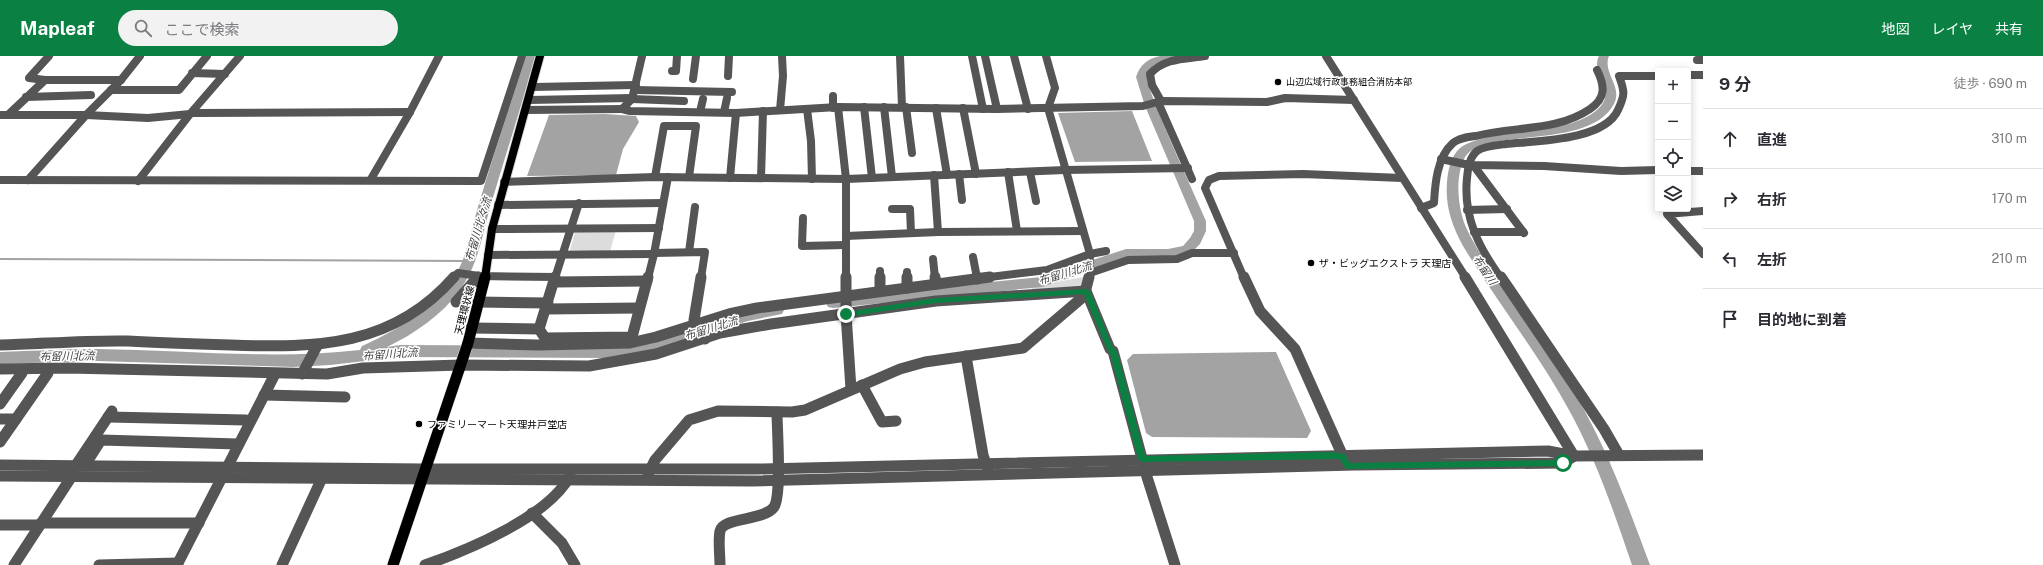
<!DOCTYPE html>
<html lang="ja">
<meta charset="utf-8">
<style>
body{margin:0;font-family:"Public Sans","Noto Sans JP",sans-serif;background:#f2f2f3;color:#2b2b33}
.controls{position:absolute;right:12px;top:12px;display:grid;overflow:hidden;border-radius:4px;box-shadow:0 2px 10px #0003}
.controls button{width:36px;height:36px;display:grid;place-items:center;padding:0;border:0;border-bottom:1px solid #e1e1e2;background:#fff;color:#2b2b33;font:20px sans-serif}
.stop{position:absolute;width:12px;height:12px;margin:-9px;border:3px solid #0b8043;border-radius:50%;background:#fff}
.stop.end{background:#0b8043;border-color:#fff;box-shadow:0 1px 4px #0008}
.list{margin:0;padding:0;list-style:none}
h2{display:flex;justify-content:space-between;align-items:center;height:52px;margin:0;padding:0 16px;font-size:17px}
h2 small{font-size:13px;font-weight:400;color:#7c7c81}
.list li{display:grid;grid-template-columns:26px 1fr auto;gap:12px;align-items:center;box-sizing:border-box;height:60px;padding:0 16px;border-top:1px solid #e1e1e2}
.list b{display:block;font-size:15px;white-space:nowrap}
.list em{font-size:13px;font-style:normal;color:#7c7c81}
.icon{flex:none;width:22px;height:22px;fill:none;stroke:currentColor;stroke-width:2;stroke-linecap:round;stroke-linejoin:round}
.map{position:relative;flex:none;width:1703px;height:509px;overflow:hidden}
header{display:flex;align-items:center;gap:24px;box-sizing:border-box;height:56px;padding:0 20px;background:#0b8043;color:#fff}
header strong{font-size:19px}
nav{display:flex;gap:22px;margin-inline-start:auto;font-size:14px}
.search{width:280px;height:36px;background:#f2f2f3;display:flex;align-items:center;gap:10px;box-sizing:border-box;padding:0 14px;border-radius:22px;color:#7c7c81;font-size:15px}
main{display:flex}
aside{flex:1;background:#fff}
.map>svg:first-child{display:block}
.green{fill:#dcdcdc}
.water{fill:#a3a3a3}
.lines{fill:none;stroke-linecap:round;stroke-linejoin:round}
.stream{stroke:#a3a3a3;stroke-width:2}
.river{fill:#a3a3a3;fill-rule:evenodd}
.major-far1-casing{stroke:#dbdbdb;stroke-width:10}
.major-casing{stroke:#dbdbdb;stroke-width:12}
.minor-far1{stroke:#555;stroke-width:8}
.minor{stroke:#555;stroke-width:11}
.major-far1{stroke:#000;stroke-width:8}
.major{stroke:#000;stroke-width:11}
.route{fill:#0b8043}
.poi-dot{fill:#000;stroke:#fff;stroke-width:1.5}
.labels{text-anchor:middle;stroke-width:3;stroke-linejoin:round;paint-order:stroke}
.far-poi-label{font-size:9px;fill:#000;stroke:#fff;text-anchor:start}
.poi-label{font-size:10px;fill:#000;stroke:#fff;text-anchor:start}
.street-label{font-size:10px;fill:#000;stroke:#fff}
.water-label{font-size:11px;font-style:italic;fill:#444;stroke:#fff}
</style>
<header>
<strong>Mapleaf</strong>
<div class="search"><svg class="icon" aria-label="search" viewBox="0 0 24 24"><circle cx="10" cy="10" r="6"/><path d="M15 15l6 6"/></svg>ここで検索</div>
<nav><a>地図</a><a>レイヤ</a><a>共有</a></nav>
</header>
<main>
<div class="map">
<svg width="1703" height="509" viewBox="0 0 1703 509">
<rect width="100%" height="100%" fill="#fff"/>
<g class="green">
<polygon points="616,174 610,196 570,194 575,176"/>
<polygon points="1083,221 1086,222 1084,231 1033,236 1031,231"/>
</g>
<g class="water">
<polygon points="1132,55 1152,105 1075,106 1058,57"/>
<polygon points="605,58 636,60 639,66 623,93 616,119 527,120 549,59"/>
<polygon points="1276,296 1311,375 1307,382 1152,381 1146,377 1127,304 1133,298"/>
</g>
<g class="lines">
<polyline class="stream" points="0,203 470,205"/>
<g class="river">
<path d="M526,0H536C521,49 506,99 491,148C482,179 479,207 460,234C442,259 414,278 387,291L400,289L613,290L666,281L747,255L777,249L782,250L784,254L782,258L748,265L666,291L613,302L400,301L330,309L293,311L96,305L0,308V296C32,295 65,293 97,293C185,294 272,304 360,294L362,290C395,275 427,257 450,227C467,205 470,177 478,151C493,100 510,50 526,0Z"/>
<path d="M1160,0H1178L1177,2C1166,5 1149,6 1147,20C1145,33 1198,145 1206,165V175L1200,188L1192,196L1168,203H1127L1042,231L833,252L828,251L826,247L828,243L833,242L1041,221L1126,193H1168L1183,190L1190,182L1194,175V165L1145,50L1136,21C1140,9 1147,3 1160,0Z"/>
<path d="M1599,0H1609C1602,17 1623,30 1614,48C1588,96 1481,69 1464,103C1455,122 1458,151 1465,169C1474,190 1488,209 1501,227C1522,258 1545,289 1565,322C1603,380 1626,445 1650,509H1632C1614,456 1596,403 1569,354C1538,297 1497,246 1463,190C1452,170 1445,150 1447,126C1448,115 1450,104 1457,95C1464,87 1477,84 1487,81C1520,73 1577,76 1600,51C1616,33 1590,18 1599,0Z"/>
</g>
<defs>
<polyline id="major-far1" points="485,222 492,173 540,0"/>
<polyline id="major" points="393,509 468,287 485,221"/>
</defs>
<use href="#major-far1" class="major-far1-casing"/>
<use href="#major" class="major-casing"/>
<g class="minor-far1">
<polyline points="642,0 632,43 622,53 630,55 736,57 838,51 997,53 1143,50 1161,45 1267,46 1285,42 1354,44"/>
<polyline points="900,0 902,51"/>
<polyline points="972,0 983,53"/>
<polyline points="985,0 997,53"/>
<polyline points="1014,0 1028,53"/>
<polyline points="1046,0 1055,32 1048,52 1090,198 1089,222"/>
<polyline points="1326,0 1466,222"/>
<polyline points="1697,4 1703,4"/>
<polyline points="672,15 676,15 677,0"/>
<polyline points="192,17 225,18"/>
<polyline points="1688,19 1703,19"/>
<polyline points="728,20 729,0"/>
<polyline points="693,23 696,0"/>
<polyline points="45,24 121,24"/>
<polyline points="533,31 636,29"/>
<polyline points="111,34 179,34 207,0"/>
<polyline points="635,34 732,36"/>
<polyline points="833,40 833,52"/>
<polyline points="26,41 91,39"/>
<polyline points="632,43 684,45"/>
<polyline points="529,44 632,42"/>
<path d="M1161,45L1152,29L1150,18C1164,2 1185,3 1205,0"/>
<polyline points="1158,46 1192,123"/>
<polyline points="838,51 846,123 846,222"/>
<polyline points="864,51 872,122"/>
<polyline points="884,51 892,121"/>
<polyline points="906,51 912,97"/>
<polyline points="936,52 947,119"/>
<polyline points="963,52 976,118"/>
<polyline points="807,53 811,85 812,123"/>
<polyline points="526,54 622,53"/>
<polyline points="780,54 783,20 782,0"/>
<polyline points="700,56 703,43"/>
<polyline points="724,56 727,42"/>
<polyline points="193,57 410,56"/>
<polyline points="9,58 45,24 29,22 49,0"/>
<polyline points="0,59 86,59 148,62 190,58 240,0"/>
<polyline points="1441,103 1469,109 1544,110 1621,115 1658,114"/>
<polyline points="1474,110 1524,177"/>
<polyline points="1688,115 1703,115"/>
<polyline points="1008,116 1017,175"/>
<polyline points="1030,116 1036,145"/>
<polyline points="959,118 962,144"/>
<polyline points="934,119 938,176"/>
<polyline points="655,121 664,70 696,70 689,121"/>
<polyline points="730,122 736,57"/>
<polyline points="761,122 763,55"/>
<polyline points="371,123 410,56 439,0"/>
<polyline points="0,124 481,125 522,0"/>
<polyline points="28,124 86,59 121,24 140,0"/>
<polyline points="138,125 190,58"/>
<polyline points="504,126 655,121 846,123 1065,114 1188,112"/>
<polyline points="498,149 663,147"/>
<path d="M1421,152L1434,147C1435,128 1437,101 1453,87C1459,82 1468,81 1476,80C1514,70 1556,76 1590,53C1606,42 1605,30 1597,14"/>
<polyline points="892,153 910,153 911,177"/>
<polyline points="1687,153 1690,156 1667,158 1703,198"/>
<polyline points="1467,154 1507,153"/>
<polyline points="1690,156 1703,155"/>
<polyline points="803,162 802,190 846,189"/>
<polyline points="492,173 659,172"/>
<polyline points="1474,176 1523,176"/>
<polyline points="846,180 938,176 1083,175"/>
<polyline points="689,196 695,151"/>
<polyline points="654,197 705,196 701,222"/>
<polyline points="488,199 654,198"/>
<polyline points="973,201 977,222"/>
<polyline points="933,203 935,222"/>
<polyline points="880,215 880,222"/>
<polyline points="907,216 907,222"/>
<polyline points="1090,217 1128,204 1177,203 1192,197 1234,197"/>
<polyline points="453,222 458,217 479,220 556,221"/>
<polyline points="477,222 479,220"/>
<polyline points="555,222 579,147"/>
<polyline points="648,222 654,198 668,121"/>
<polyline points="982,222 1047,214 1090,198 1106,195"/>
<polyline points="1244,222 1205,132 1209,124 1219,120 1303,118 1402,122"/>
<path d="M1501,222C1479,192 1463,161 1467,122C1468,112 1469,102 1477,95C1484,90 1498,89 1506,88C1535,85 1604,85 1618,54C1625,39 1625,36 1619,20H1658"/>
</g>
<g class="minor">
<polyline points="701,221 694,264 705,283"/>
<polyline points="846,221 846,258 851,333"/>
<polyline points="880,221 880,235"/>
<polyline points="907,221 907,232"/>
<polyline points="935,221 936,228"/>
<polyline points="977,221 977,223"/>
<polyline points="1244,221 1260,255 1295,293 1345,405"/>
<polyline points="1465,221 1574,400"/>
<polyline points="1501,221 1604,373 1619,399"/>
<polyline points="555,226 647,225"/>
<polyline points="1086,235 1110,293 1113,295 1147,421 1175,509"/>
<polyline points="456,246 478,221"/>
<polyline points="478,246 548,247"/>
<polyline points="546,253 639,252"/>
<polyline points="471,272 539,273"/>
<polyline points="539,273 545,282 632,281 648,221"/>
<polyline points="539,273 555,221"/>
<polyline points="468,287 538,289 630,287 656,281 729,258 757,252 990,221"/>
<path d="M0,289C42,288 85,284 128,285C162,287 196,288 231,289C317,292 393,291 454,221"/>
<polyline points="966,300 983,399 988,413"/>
<polyline points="0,313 68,312 327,318 363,312 461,309 589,310 656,298 720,277 771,268 936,245 1086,235"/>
<polyline points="302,318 317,290"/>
<polyline points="862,329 882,366 896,365"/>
<polyline points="264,339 345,341"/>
<polyline points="0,348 22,317"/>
<polyline points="108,361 246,364"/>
<polyline points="0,363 16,363"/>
<polyline points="0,386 48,317"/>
<polyline points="0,409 425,413 757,413 1548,395 1574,400 1703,399"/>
<polyline points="76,409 112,355"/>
<polyline points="85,409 101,384 238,388"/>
<polyline points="648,418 655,404 689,364 718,355 792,356 805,354 900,313 925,306 1023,292 1084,240 1089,221"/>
<polyline points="0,420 752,425 1355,409 1563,407 1574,400"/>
<polyline points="532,457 562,487 575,509"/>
<polyline points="41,467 199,467"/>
<polyline points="0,469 40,469"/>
<polyline points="14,509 72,420"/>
<polyline points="99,509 178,507"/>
<polyline points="177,509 275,318"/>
<polyline points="282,509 322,422"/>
<path d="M425,509C468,494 548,461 570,420"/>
<path d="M720,509C720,499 718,485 720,475C723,461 764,465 774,451C782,439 777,374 777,356"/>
</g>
<use href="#major-far1" class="major-far1"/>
<use href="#major" class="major"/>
</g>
<polygon class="route" points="1086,233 1090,235 1113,292 1117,295 1145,400 1333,396 1345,398 1350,407 1563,404 1567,407 1563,410 1347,413 1345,412 1340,403 1142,406 1138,403 1110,297 1107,293 1084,238 936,247 846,261 842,258 846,256 936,242"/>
<g class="poi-dot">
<circle cx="1278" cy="26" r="4"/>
<circle cx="1311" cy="207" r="4"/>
<circle cx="419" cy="368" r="4"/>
</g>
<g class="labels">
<g class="far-poi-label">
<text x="1286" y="29">山辺広域行政事務組合消防本部</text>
</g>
<g class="poi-label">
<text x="1319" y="211">ザ・ビッグエクストラ 天理店</text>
<text x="427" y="372">ファミリーマート天理井戸堂店</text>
</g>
<g class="street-label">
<text transform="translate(464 254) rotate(-75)" y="4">天理環状線</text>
</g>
<g class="water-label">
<text transform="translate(478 173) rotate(-73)" y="4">布留川北々流</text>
<text transform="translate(1485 214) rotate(56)" y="4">布留川</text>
<text transform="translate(1065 217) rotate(-17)" y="4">布留川北流</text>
<text transform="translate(711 272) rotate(-17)" y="4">布留川北流</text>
<text transform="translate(390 298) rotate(-4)" y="4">布留川北流</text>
<text transform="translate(67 300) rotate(-1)" y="4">布留川北流</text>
</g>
</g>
</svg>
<div class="controls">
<button>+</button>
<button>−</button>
<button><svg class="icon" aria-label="locate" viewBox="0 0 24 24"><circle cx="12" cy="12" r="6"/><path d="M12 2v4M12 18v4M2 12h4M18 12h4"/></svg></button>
<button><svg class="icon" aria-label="layers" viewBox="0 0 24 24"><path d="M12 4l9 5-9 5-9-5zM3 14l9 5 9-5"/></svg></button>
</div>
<div class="stop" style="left:1563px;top:407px"></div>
<div class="stop end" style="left:846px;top:258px"></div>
</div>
<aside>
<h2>9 分<small>徒歩 · 690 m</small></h2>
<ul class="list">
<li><svg class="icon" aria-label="ahead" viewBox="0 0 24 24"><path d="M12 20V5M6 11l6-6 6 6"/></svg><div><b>直進</b></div><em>310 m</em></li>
<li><svg class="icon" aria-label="right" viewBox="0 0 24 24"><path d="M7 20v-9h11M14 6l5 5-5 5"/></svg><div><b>右折</b></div><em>170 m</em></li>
<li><svg class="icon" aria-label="left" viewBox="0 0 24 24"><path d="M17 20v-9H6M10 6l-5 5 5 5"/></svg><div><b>左折</b></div><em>210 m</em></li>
<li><svg class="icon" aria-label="arrive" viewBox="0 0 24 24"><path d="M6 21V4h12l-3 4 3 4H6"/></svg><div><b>目的地に到着</b></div></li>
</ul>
</aside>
</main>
